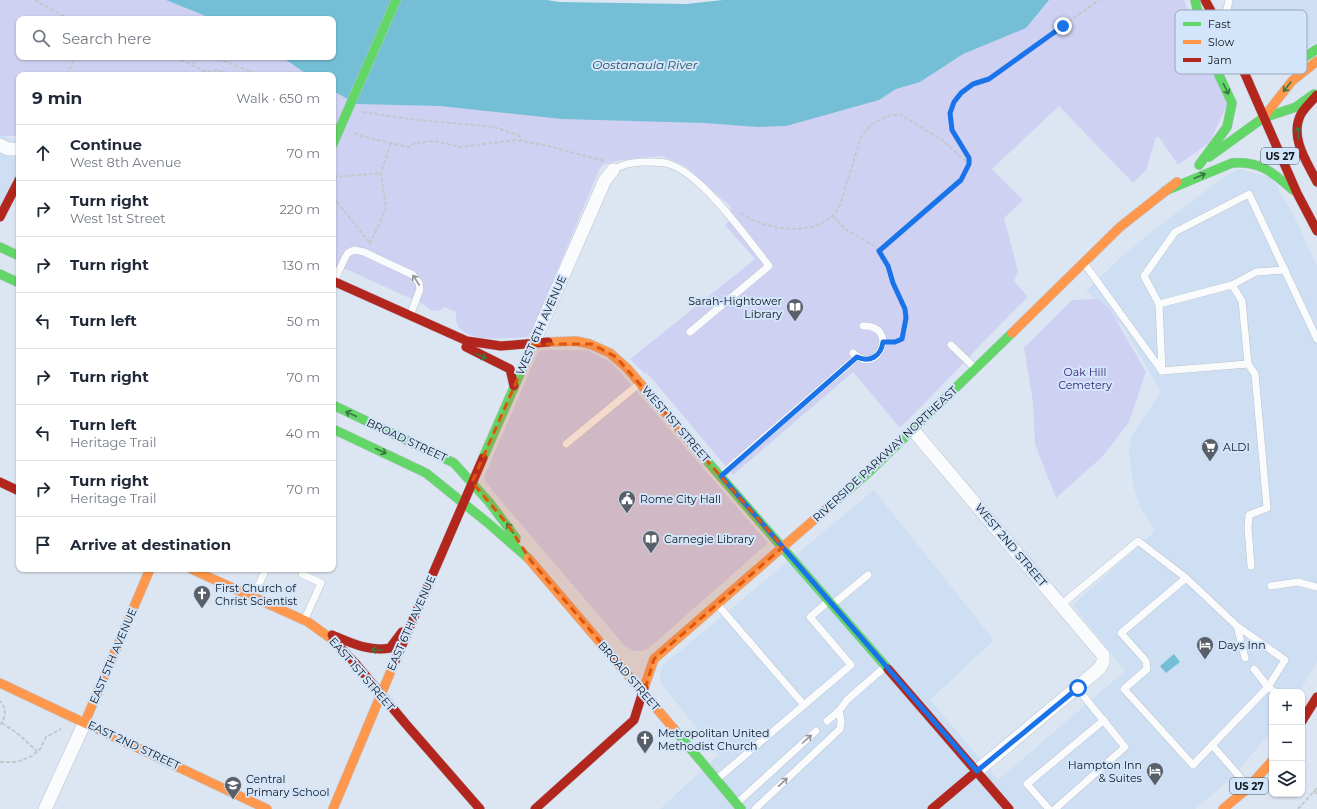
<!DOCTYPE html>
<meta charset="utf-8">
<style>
body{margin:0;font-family:Montserrat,sans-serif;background:#f2f2f3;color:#1f2937}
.controls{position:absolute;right:12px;bottom:12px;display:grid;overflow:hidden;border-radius:8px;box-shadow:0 1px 3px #0004}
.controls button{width:36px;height:36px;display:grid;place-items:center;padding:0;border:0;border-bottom:1px solid #e0e1e3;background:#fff;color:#1f2937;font:20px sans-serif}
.stop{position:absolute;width:12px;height:12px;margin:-9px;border:3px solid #1a73e8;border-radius:50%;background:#fff}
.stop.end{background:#1a73e8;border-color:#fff;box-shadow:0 1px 4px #0008}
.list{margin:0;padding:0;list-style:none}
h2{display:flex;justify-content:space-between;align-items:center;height:52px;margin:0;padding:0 16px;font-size:17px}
h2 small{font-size:13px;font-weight:400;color:#747a83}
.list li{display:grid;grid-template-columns:26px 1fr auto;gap:12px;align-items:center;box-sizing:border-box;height:56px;padding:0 16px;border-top:1px solid #e0e1e3}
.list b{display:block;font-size:15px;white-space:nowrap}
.list p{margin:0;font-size:13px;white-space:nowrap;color:#747a83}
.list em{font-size:13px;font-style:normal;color:#747a83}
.icon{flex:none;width:22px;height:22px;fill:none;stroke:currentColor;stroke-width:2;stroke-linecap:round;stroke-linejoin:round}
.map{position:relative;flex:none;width:1317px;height:809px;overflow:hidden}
.search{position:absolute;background:#fff;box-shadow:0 1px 3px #0004;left:16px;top:16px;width:320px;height:44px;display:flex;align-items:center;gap:10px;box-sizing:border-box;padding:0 14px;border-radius:8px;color:#747a83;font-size:15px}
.panel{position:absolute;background:#fff;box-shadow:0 1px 3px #0004;left:16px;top:72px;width:320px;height:500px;border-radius:8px}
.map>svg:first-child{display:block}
.built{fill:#cedff4}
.green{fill:#cfd1f3;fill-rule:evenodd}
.water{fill:#74bfd5}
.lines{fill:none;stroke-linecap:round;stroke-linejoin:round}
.lane-casing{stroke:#bbc2cc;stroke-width:8}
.street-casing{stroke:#bbc2cc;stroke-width:14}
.fast-casing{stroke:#bbc2cc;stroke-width:10}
.slow-casing{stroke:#bbc2cc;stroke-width:10}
.jam-casing{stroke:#bbc2cc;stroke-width:10}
.path{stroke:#c4c8cb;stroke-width:2;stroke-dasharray:4 2;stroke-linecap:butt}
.lane{stroke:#fafbfd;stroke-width:7}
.street{stroke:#fafbfd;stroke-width:13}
.fast{stroke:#63d668;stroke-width:9}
.slow{stroke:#ff974d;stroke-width:9}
.jam{stroke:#b3261e;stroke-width:9}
.oneway{stroke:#3a7643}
.oneway2{stroke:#919499}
.route{stroke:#1a73e8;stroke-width:5}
.marked{fill:#dd560d;fill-opacity:0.2;stroke:#dd560d;stroke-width:3;stroke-dasharray:8 5;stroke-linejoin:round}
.labels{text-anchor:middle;stroke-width:4;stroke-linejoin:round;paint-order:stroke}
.shield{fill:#d3e5fb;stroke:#4b5560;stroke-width:1}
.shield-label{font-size:10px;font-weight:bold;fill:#11171e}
.poi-label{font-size:11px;fill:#11171e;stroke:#d3e5fb;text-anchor:start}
.street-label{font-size:11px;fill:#11171e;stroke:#d3e5fb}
.park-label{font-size:11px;fill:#392474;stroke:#d3e5fb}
.water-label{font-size:12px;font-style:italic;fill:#27535e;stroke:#d3e5fb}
.key{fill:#d3e5fb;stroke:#99a7b9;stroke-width:1}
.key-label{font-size:11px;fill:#11171e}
</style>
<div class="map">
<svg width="1317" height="809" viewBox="0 0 1317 809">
<rect width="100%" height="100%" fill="#dce6f2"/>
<g class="built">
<polygon points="1225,0 1317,0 1317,41 1298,55 1273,61 1252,48"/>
<polygon points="0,134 19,142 19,180 0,217"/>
<polygon points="1240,169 1272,178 1294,216 1317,266 1317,662 1299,692 1272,692 1272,730 1232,778 1195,809 660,809 718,755 663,686 659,676 662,666 874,490 994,640 930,700 998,780 1125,671 1073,605 1155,531 1140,507 1133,485 1129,450 1132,435 1161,392 1122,325 1086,291 1119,259 1159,226 1226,175"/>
</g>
<g class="green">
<path d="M0,0H345L524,63L937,0H1184L1227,105L1210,142L1178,165L1159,137H1156L1146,170L1133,183L1059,106L992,169L1023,200L1004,218L1018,271L1014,281L1028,297C984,340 944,385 900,428L853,372L733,475L647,373H644L630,359L755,259L725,225L732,219L730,206L685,166L662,156L622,160L605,164L600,168L531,333L527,337C506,338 451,346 456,312L444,307L440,311L430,310L425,305L348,270L333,266V75H19V136H0ZM19,19H333V57H19Z"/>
<polygon points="1098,299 1111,311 1146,372 1129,422 1103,456 1056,498 1035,444 1033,402 1024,348 1072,300"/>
<path d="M544,350H587L612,363L768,543L648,649C638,653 633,651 624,645L486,483L484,477L538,352Z"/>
</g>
<g class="water">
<polygon points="166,0 547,0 559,2 686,4 723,0 1049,0 1026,28 963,54 920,82 896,89 879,100 786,126 758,127 704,123 562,119 440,106 357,104 333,91 333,75 308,75 282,57 333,57 333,19 213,19"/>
<polygon points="1174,654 1180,662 1166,673 1160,666"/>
</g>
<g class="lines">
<defs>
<g id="lane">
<polyline points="1224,24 1229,0"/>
<path d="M613,170C622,164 631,163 642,162C651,162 661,161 669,164C701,173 748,239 769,266L690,332"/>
<polyline points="1084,263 1162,371 1248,364"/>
<polyline points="334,281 345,258 348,253 354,250 364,252 413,275 419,283 420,289 410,316"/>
<polyline points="1159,304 1144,276 1175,232 1249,194 1317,339"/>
<polyline points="951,345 974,367"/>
<path d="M853,353C878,378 900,325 863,326"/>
<polyline points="1162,371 1159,304 1232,285"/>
<polyline points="566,444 640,383"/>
<polyline points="721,475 857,357"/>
<polyline points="1251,566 1248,528 1249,515 1267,508 1255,374 1248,364 1242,301 1232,285 1256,272 1285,270"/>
<polyline points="1271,586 1298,582 1317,587"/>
<polyline points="253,597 266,569"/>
<polyline points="833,604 868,575"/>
<polyline points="1062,604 1138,541 1186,578 1237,626 1285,660 1268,687 1193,765 1124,689 1147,669 1146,661 1121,633 1186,578"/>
<polyline points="304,621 321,583 302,574 304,569"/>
<polyline points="1237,626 1245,658"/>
<polyline points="1254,669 1268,687 1275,692"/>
<polyline points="804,705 851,665 810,617 829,601"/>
<polyline points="827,721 839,711 847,700 886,666"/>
<polyline points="1212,745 1248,786"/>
<polyline points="717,779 804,705 717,604"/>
<polyline points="737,803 816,731"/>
<polyline points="755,809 840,729 841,721 839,711"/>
<polyline points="1049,809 1027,784 1104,720"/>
<polyline points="1055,809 1125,747 1077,688"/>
</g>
<g id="street">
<polyline points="0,145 8,149 19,149"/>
<polyline points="533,344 605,180 613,170"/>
<polyline points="913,430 1103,655 1103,662 1099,669 977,771"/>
<polyline points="45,809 85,722"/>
</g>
<g id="fast">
<polyline points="1195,0 1206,47 1232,103 1227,127 1199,165"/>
<path d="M1232,43C1266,71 1280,75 1317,49"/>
<polyline points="333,144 396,0"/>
<polyline points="1209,157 1263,118 1296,107 1314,94"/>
<path d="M1165,191L1232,163C1261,161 1272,172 1293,190"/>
<polyline points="0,247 19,256"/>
<polyline points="0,274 19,283"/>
<polyline points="333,405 454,463 489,502 516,538"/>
<polyline points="333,429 426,473 488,523 528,558"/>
<polyline points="701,454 888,669"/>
<polyline points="483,458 533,344"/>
<polyline points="831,505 870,471 1012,333"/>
<polyline points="674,729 741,809"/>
</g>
<g id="slow">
<polyline points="1263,118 1292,81 1317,61"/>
<polyline points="1012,333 1120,227 1177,182"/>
<polyline points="548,342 576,341 590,344 610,353 627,368 701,454"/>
<polyline points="528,558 674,729"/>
<polyline points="191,569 308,622 333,640"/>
<polyline points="0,683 267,809"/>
<polyline points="644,688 654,659 831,505"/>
<polyline points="85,722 150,569"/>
<polyline points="333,809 393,666"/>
<polyline points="1223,809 1247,789 1272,761"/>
</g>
<g id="jam">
<polyline points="1205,0 1245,74 1297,193 1317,231"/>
<path d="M1317,95C1312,101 1305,107 1301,114C1289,137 1307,162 1317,182"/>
<polyline points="0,217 19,180"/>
<polyline points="333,281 467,341 501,346 548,342"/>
<polyline points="466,347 510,369 514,386"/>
<polyline points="0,482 19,491"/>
<path d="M332,635C351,643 369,652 390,648L402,632"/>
<polyline points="333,640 355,663 405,723 480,809"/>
<polyline points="393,666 483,458"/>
<polyline points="888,669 1009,809"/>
<polyline points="1302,721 1317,697"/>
<polyline points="535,809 634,720 644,688"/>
<polyline points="932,809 977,771"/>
</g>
</defs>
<use href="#lane" class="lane-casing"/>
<use href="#street" class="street-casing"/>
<use href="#fast" class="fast-casing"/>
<use href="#slow" class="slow-casing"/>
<use href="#jam" class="jam-casing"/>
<g class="path">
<polyline points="35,0 69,19"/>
<polyline points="175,57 206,72 217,70 228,75"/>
<polyline points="206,57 221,60 260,75"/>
<polyline points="192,65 198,57"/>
<polyline points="67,75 75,57"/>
<polyline points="363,112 409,119 494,127 518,135 522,141"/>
<polyline points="354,133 361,136 408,147 415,143 425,142 434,141 461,147 515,140 544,145 605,161"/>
<polyline points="333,177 381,173"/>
<polyline points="333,197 370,243"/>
<path d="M741,213C768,232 823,239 840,205L861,137L871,125L881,119L891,115H901L942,140L969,164V158C963,150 954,140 951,129C945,102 966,87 989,79L1099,0"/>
<polyline points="833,216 845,229 874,246 888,266 893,283 905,309 903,336 900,341 891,342"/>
<polyline points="370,244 386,208 381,173 391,143"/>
<polyline points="879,251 961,180 969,164"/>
<polyline points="2,723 17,733 37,751"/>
<path d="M0,725C6,717 7,709 0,701"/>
<polyline points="0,762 17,762 32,756 40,749 46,737 61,729"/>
<polyline points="1314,791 1317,794"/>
<polyline points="1298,809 1317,788"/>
</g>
<use href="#lane" class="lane"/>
<use href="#street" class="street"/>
<use href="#fast" class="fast"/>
<use href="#slow" class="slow"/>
<use href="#jam" class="jam"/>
</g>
<defs><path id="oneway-shaft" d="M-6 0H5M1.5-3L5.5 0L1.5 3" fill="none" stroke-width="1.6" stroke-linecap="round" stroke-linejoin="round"/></defs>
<g class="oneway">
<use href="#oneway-shaft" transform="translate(1287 87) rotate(128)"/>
<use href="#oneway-shaft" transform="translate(1226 89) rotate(64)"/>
<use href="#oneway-shaft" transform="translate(1298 133) rotate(-95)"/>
<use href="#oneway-shaft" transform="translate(1200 176) rotate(-23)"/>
<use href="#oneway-shaft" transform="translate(481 356) rotate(24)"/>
<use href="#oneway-shaft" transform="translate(351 414) rotate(-155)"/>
<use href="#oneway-shaft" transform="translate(381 451) rotate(25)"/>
<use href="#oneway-shaft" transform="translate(510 528) rotate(-123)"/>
<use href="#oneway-shaft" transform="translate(377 650) rotate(-177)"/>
</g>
<g class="oneway2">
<use href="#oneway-shaft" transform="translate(416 280) rotate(-123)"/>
<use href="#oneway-shaft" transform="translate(807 739) rotate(-42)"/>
<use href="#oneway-shaft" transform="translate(783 782) rotate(-43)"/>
</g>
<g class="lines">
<path class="route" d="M1063,26L989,79L973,84L961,93L954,102L950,113L952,130L969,158V164L961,180L879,251L888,266L893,283L905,309L906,318L902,339L895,342H883C881,356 870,363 857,357L721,476L977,771L1078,688"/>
</g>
<path class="marked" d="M533,344H592L616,357L783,547L654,659L644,693L531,561L508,525L472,482Z"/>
<defs>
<symbol id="library-pin" viewBox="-11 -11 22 30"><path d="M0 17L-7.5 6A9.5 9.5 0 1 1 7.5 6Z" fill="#585f68" stroke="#d3e5fb"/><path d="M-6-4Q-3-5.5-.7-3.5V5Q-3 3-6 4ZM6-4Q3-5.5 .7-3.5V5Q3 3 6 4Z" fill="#fff"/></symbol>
<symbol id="supermarket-pin" viewBox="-11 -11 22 30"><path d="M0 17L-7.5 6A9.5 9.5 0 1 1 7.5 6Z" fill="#585f68" stroke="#d3e5fb"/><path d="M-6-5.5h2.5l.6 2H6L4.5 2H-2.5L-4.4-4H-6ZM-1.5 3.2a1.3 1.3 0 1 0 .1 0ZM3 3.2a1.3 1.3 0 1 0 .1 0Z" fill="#fff"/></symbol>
<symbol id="civic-pin" viewBox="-11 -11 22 30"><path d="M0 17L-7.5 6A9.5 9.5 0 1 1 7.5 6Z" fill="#585f68" stroke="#d3e5fb"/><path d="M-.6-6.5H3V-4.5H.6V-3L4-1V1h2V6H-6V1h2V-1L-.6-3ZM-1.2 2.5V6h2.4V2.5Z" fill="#fff"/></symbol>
<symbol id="church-pin" viewBox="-11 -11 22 30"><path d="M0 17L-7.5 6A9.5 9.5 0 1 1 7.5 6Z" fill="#585f68" stroke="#d3e5fb"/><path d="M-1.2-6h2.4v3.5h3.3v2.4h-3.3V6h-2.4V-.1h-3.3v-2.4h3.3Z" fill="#fff"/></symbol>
<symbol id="hotel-pin" viewBox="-11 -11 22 30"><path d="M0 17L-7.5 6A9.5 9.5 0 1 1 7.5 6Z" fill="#585f68" stroke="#d3e5fb"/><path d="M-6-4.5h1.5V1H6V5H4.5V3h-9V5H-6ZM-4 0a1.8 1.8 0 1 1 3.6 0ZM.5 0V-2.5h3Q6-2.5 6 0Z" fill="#fff"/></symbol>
<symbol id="school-pin" viewBox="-11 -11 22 30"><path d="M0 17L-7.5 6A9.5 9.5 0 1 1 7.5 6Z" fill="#585f68" stroke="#d3e5fb"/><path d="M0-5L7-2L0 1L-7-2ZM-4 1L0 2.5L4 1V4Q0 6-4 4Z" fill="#fff"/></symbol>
</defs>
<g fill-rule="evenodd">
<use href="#library-pin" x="785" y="297" width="20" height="27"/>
<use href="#supermarket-pin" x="1200" y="437" width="20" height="27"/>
<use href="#civic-pin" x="617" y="489" width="20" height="27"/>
<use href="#library-pin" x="641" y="529" width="20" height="27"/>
<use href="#church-pin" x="192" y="584" width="20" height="27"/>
<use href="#hotel-pin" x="1195" y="635" width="20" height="27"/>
<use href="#church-pin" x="635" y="729" width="20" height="27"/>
<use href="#hotel-pin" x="1145" y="761" width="20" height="27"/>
<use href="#school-pin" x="223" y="775" width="20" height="27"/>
</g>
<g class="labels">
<g class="shield">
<rect x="1261" y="148" width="38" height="16" rx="3"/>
<rect x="1230" y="778" width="38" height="16" rx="3"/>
</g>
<g class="shield-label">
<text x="1280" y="160">US 27</text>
<text x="1249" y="790">US 27</text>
</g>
<g class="poi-label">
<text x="782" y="305" text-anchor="end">Sarah-Hightower<tspan x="782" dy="13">Library</tspan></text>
<text x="1223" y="451">ALDI</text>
<text x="640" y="503">Rome City Hall</text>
<text x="664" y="543">Carnegie Library</text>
<text x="215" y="592">First Church of<tspan x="215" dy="13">Christ Scientist</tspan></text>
<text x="1218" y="649">Days Inn</text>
<text x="658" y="737">Metropolitan United<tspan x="658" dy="13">Methodist Church</tspan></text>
<text x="1142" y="769" text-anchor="end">Hampton Inn<tspan x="1142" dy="13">&amp; Suites</tspan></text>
<text x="246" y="783">Central<tspan x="246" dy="13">Primary School</tspan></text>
</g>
<g class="street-label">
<text transform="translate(541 325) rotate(-66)" y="4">WEST 6TH AVENUE</text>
<text transform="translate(676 424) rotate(49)" y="4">WEST 1ST STREET</text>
<text transform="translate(407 440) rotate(25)" y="4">BROAD STREET</text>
<text transform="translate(885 454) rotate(-43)" y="4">RIVERSIDE PARKWAY NORTHEAST</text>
<text transform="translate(1011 545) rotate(50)" y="4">WEST 2ND STREET</text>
<text transform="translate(411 623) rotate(-66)" y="4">EAST 6TH AVENUE</text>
<text transform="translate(113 656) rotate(-67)" y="4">EAST 5TH AVENUE</text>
<text transform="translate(362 674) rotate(49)" y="4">EAST 1ST STREET</text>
<text transform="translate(629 676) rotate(49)" y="4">BROAD STREET</text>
<text transform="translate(134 745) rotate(25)" y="4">EAST 2ND STREET</text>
</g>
<g class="park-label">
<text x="1085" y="376">Oak Hill<tspan x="1085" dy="13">Cemetery</tspan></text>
</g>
<g class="water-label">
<text x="645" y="69">Oostanaula River</text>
</g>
</g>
<rect x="1175" y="10" width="132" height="64" rx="6" class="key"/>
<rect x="1183" y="22" width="18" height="4" fill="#63d668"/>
<rect x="1183" y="40" width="18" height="4" fill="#ff974d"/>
<rect x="1183" y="58" width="18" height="4" fill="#b3261e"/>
<g class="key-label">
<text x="1208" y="28">Fast</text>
<text x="1208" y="46">Slow</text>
<text x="1208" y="64">Jam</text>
</g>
</svg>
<div class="controls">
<button>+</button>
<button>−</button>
<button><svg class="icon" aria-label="layers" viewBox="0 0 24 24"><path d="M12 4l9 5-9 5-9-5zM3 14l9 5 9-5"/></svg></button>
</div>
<div class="stop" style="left:1078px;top:688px"></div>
<div class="stop end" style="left:1063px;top:26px"></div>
<div class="search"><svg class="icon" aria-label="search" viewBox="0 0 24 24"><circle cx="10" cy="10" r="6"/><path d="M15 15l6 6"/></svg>Search here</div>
<section class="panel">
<h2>9 min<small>Walk · 650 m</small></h2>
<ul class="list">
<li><svg class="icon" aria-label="ahead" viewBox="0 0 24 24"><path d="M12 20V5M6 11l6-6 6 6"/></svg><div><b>Continue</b><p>West 8th Avenue</p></div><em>70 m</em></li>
<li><svg class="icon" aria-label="right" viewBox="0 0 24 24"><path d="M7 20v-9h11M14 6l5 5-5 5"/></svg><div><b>Turn right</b><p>West 1st Street</p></div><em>220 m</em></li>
<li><svg class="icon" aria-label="right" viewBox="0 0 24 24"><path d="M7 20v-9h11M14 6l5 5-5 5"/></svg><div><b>Turn right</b></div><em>130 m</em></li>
<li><svg class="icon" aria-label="left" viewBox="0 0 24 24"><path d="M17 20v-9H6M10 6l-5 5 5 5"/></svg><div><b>Turn left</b></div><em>50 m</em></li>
<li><svg class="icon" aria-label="right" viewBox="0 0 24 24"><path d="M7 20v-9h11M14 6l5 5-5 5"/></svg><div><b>Turn right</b></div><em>70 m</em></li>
<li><svg class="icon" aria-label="left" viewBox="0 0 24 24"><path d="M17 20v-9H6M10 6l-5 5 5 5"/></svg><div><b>Turn left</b><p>Heritage Trail</p></div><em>40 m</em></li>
<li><svg class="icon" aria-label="right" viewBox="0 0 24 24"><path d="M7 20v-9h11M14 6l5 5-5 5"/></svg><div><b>Turn right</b><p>Heritage Trail</p></div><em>70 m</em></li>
<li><svg class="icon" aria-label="arrive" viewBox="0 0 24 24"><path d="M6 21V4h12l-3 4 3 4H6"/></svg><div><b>Arrive at destination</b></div></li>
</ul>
</section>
</div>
